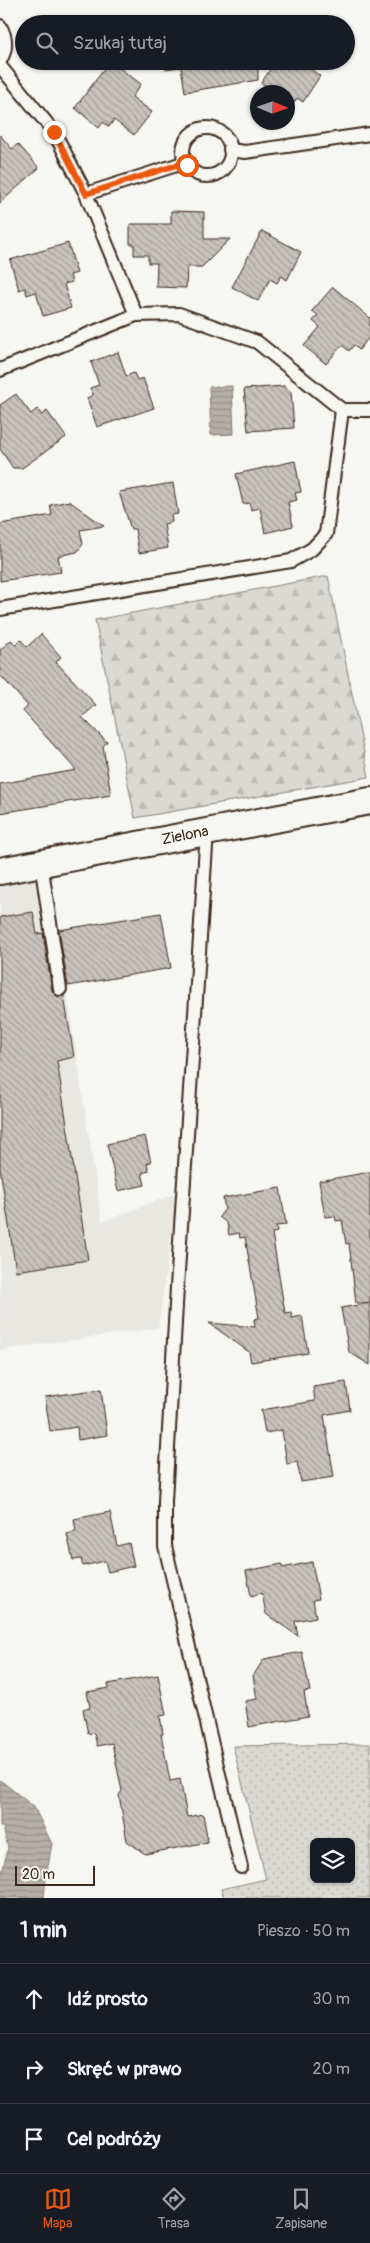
<!DOCTYPE html>
<html lang="pl">
<meta charset="utf-8">
<style>
body{margin:0;font-family:Pangolin,sans-serif;background:#20242c;color:#f1f3f6}
.controls{position:absolute;right:15px;bottom:15px;display:grid;overflow:hidden;border-radius:8px;box-shadow:0 1px 4px #0004}
.controls button{width:45px;height:45px;display:grid;place-items:center;padding:0;border:0;border-bottom:1px solid #363941;background:#171b24;color:#f1f3f6;font:25px sans-serif}
.compass{position:absolute;left:250px;top:85px;width:45px;height:45px;border-radius:50%;background:#171b24;box-shadow:0 1px 4px #0004;rotate:92deg}
.scale{position:absolute;left:15px;bottom:12px;width:80px;box-sizing:border-box;padding-left:5px;border:2px solid #3b2a1e;border-top:0;font-size:14px;line-height:18px;white-space:nowrap;color:#3b2a1e;-webkit-text-stroke:4px #f6f6f2;paint-order:stroke}
.stop{position:absolute;width:15px;height:15px;margin:-11px;border:4px solid #ea580c;border-radius:50%;background:#fff}
.stop.end{background:#ea580c;border-color:#fff;box-shadow:0 1px 5px #0008}
.list{margin:0;padding:0;list-style:none}
h2{display:flex;justify-content:space-between;align-items:center;height:65px;margin:0;padding:0 20px;font-size:21px}
h2 small{font-size:16px;font-weight:400;color:#9ea1a6}
.list li{display:grid;grid-template-columns:32px 1fr auto;gap:15px;align-items:center;box-sizing:border-box;height:70px;padding:0 20px;border-top:1px solid #363941}
.list b{display:block;font-size:19px;white-space:nowrap}
.list em{font-size:16px;font-style:normal;color:#9ea1a6}
.icon{flex:none;width:28px;height:28px;fill:none;stroke:currentColor;stroke-width:2;stroke-linecap:round;stroke-linejoin:round}
.map{position:relative;flex:none;width:370px;height:1898px;overflow:hidden}
.search{position:absolute;background:#171b24;box-shadow:0 1px 4px #0004;left:15px;right:15px;top:15px;height:55px;display:flex;align-items:center;gap:12px;box-sizing:border-box;padding:0 18px;border-radius:28px;color:#9ea1a6;font-size:19px}
.sheet{height:275px;background:#171b24}
nav{display:flex;justify-content:space-around;align-items:center;box-sizing:border-box;height:70px;border-top:1px solid #363941;background:#171b24;font-size:14px;color:#9ea1a6}
nav a{display:grid;justify-items:center;gap:2px}
nav .on{color:#ea580c}
.map>svg:first-child{display:block}
.built{fill:#e8e7e2}
.grass{fill:url(#grass-dots);stroke:#8a8278;fill-rule:evenodd}
.forest{fill:url(#forest-firs);stroke:#8a8278}
.water{fill:url(#water-rules);stroke:#857a71}
.building{fill:url(#building-back-hatch);stroke:#3b2a1e}
.lines{fill:none;stroke-linecap:round;stroke-linejoin:round}
.lane-casing{stroke:#3b2a1e;stroke-width:16}
.street-casing{stroke:#3b2a1e;stroke-width:30}
.lane{stroke:#f6f6f2;stroke-width:12}
.street{stroke:#f6f6f2;stroke-width:26}
.route{stroke:#ea580c;stroke-width:6}
.labels{text-anchor:middle;stroke-width:4;stroke-linejoin:round;paint-order:stroke}
.street-label{font-size:15px;fill:#3b2a1e;stroke:#f6f6f2}
</style>
<div class="map">
<svg width="370" height="1898" viewBox="0 0 370 1898">
<defs>
<pattern id="grass-dots" width="8" height="8" patternUnits="userSpaceOnUse" patternTransform="scale(1.25)"><rect width="8" height="8" fill="#dad9d3"/><path d="M2 2h.1M6 6h.1" fill="none" stroke="#bcbab5" stroke-width="1.8" stroke-linecap="round"/></pattern>
<pattern id="forest-firs" width="22" height="20" patternUnits="userSpaceOnUse" patternTransform="scale(1.25)"><rect width="22" height="20" fill="#dad9d3"/><path d="M5 1l3.5 6h-7zM16 11l3.5 6h-7z" fill="#bcbab5"/></pattern>
<pattern id="water-rules" width="6" height="5" patternUnits="userSpaceOnUse" patternTransform="scale(1.25)"><rect width="6" height="5" fill="#b6b0a9"/><path d="M0 2.5h6" fill="none" stroke="#958f89"/></pattern>
<pattern id="building-back-hatch" width="6" height="6" patternUnits="userSpaceOnUse" patternTransform="scale(1.25)"><rect width="6" height="6" fill="#c8c3be"/><path d="M-1 5l2 2M0 0l6 6M5-1l2 2" fill="none" stroke="#a49f9a"/></pattern>
</defs>
<rect width="100%" height="100%" fill="#f6f6f2"/>
<filter id="ink" filterUnits="userSpaceOnUse"><feTurbulence type="fractalNoise" baseFrequency=".02" numOctaves="2"/><feDisplacementMap in="SourceGraphic" scale="10" xChannelSelector="R" yChannelSelector="G"/><feConvolveMatrix kernelMatrix="1 2 1 2 8 2 1 2 1" color-interpolation-filters="sRGB"/></filter>
<g filter="url(#ink)">
<polygon class="built" points="48,869 102,1222 177,1193 158,1328 0,1350 0,877"/>
<path class="grass" d="M370,1744V1898H224L221,1889L266,1879L233,1746ZM314,1842H351V1879H314Z"/>
<polygon class="forest" points="328,576 369,777 135,818 95,620"/>
<g class="water">
<polygon points="232,386 234,434 211,435 209,387"/>
<polygon points="0,1780 34,1807 52,1844 46,1877 44,1898 0,1898 0,1880 8,1848 3,1827 0,1827"/>
</g>
<g class="building">
<polygon points="110,61 141,84 132,97 152,112 134,135 114,120 109,127 103,122 99,128 75,108"/>
<polygon points="164,61 258,61 258,80 185,92 181,67 165,69"/>
<polygon points="276,61 300,61 320,76 303,102 297,98 293,104 288,100 288,92 276,92 261,83"/>
<polygon points="0,135 12,149 18,144 39,168 0,203"/>
<polygon points="171,211 204,212 204,239 230,239 202,267 187,267 186,288 156,287 157,263 148,263 148,255 134,255 134,244 130,244 130,224 171,224"/>
<polygon points="262,231 301,252 287,280 281,276 277,283 270,279 258,301 232,287"/>
<polygon points="68,243 77,273 70,275 72,282 64,284 71,308 43,316 36,292 27,295 25,288 19,290 10,260"/>
<polygon points="333,287 370,318 370,336 359,350 354,345 349,351 342,345 326,364 304,346 320,327 313,321 318,315 312,311"/>
<polygon points="118,352 126,376 134,373 137,380 143,378 154,408 97,427 87,398 93,395 90,388 99,385 91,362"/>
<polygon points="284,386 291,392 294,428 248,431 244,389"/>
<polygon points="16,394 31,414 37,409 42,415 47,411 66,437 22,468 13,468 0,449 0,405"/>
<polygon points="295,461 301,492 295,493 297,500 288,502 293,526 265,533 260,508 251,510 249,503 243,504 236,474"/>
<polygon points="173,483 178,514 171,515 172,522 164,524 168,548 139,553 135,529 131,529 119,492"/>
<polygon points="69,501 104,526 80,530 83,544 77,552 58,556 61,572 0,581 0,524 52,515 50,505"/>
<polygon points="41,634 61,657 56,662 96,705 82,717 107,742 103,746 111,795 0,813 0,784 76,770 23,711 28,706 0,675 0,650 11,640 16,645 21,640 27,647"/>
<polygon points="33,912 37,934 43,933 52,991 57,996 64,996 74,1057 57,1061 88,1260 16,1271 0,1168 0,917"/>
<polygon points="161,913 171,968 68,986 59,930"/>
<polygon points="145,1136 151,1162 147,1163 149,1171 142,1173 145,1185 118,1191 107,1144"/>
<polygon points="370,1172 370,1303 356,1303 349,1243 346,1244 342,1220 336,1221 335,1216 325,1217 319,1181"/>
<polygon points="280,1188 286,1225 276,1226 277,1232 272,1233 285,1313 291,1312 292,1318 302,1316 308,1353 251,1362 249,1352 209,1323 255,1327 254,1319 259,1318 245,1237 240,1238 239,1233 229,1235 227,1223 219,1217 225,1209 223,1198"/>
<polygon points="370,1303 370,1365 349,1352 341,1308"/>
<polygon points="346,1382 350,1410 324,1415 334,1477 301,1482 297,1462 287,1464 282,1430 265,1433 261,1410 315,1401 313,1387"/>
<polygon points="101,1389 107,1435 78,1440 77,1427 50,1431 45,1397"/>
<polygon points="110,1512 117,1546 129,1543 134,1566 108,1572 105,1561 83,1566 81,1559 73,1560 67,1534 76,1532 74,1519"/>
<polygon points="312,1562 319,1599 313,1600 316,1617 295,1621 298,1636 266,1614 262,1593 251,1596 246,1571 282,1564 282,1568"/>
<polygon points="302,1652 310,1691 304,1692 308,1716 249,1727 245,1701 257,1699 253,1676 264,1659"/>
<polygon points="158,1675 166,1715 160,1716 163,1734 161,1734 170,1781 180,1779 187,1817 203,1814 208,1842 145,1854 127,1841 119,1795 122,1791 112,1743 97,1746 94,1733 88,1734 83,1709 90,1708 87,1692 109,1688 108,1684"/>
</g>
<g class="lines">
<defs>
<g id="lane">
<path d="M0,26C7,38 7,49 0,61"/>
<polyline points="0,66 54,132 86,194 136,315"/>
<circle cx="207" cy="152" r="24"/>
<polyline points="230,150 245,152 370,134"/>
<polyline points="86,194 186,162"/>
<polyline points="0,370 136,315 179,314 257,342 342,410 370,410"/>
<polyline points="0,609 291,561 312,549 326,534 342,410"/>
<polyline points="207,831 177,1287 165,1501 165,1546 241,1867"/>
<polyline points="41,863 60,989"/>
</g>
<polyline id="street" points="0,871 370,801"/>
</defs>
<use href="#lane" class="lane-casing"/>
<use href="#street" class="street-casing"/>
<use href="#lane" class="lane"/>
<use href="#street" class="street"/>
</g>
</g>
<g class="lines" filter="url(#ink)">
<polyline class="route" points="54,132 86,194 186,162 187,165"/>
</g>
<g class="labels">
<g class="street-label">
<text transform="translate(185 835) rotate(-11)" y="5">Zielona</text>
</g>
</g>
</svg>
<div class="controls">
<button><svg class="icon" aria-label="layers" viewBox="0 0 24 24"><path d="M12 4l9 5-9 5-9-5zM3 14l9 5 9-5"/></svg></button>
</div>
<svg class="compass" viewBox="-18 -18 36 36"><path d="M0-13l5 13h-10z" fill="#e53935"/><path d="M0 13l5-13h-10z" fill="#9ea1a6"/></svg>
<div class="scale">20 m</div>
<div class="stop" style="left:187px;top:165px"></div>
<div class="stop end" style="left:54px;top:132px"></div>
<div class="search"><svg class="icon" aria-label="search" viewBox="0 0 24 24"><circle cx="10" cy="10" r="6"/><path d="M15 15l6 6"/></svg>Szukaj tutaj</div>
</div>
<section class="sheet">
<h2>1 min<small>Pieszo · 50 m</small></h2>
<ul class="list">
<li><svg class="icon" aria-label="ahead" viewBox="0 0 24 24"><path d="M12 20V5M6 11l6-6 6 6"/></svg><div><b>Idź prosto</b></div><em>30 m</em></li>
<li><svg class="icon" aria-label="right" viewBox="0 0 24 24"><path d="M7 20v-9h11M14 6l5 5-5 5"/></svg><div><b>Skręć w prawo</b></div><em>20 m</em></li>
<li><svg class="icon" aria-label="arrive" viewBox="0 0 24 24"><path d="M6 21V4h12l-3 4 3 4H6"/></svg><div><b>Cel podróży</b></div></li>
</ul>
</section>
<nav>
<a class="on"><svg class="icon" aria-label="map" viewBox="0 0 24 24"><path d="M3 6l6-2 6 2 6-2v14l-6 2-6-2-6 2zM9 4v14M15 6v14"/></svg>Mapa</a>
<a><svg class="icon" aria-label="directions" viewBox="0 0 24 24"><path d="M12 3l9 9-9 9-9-9zM9 14v-3h6M13 9l2 2-2 2"/></svg>Trasa</a>
<a><svg class="icon" aria-label="saved" viewBox="0 0 24 24"><path d="M7 4h10v16l-5-4-5 4z"/></svg>Zapisane</a>
</nav>
